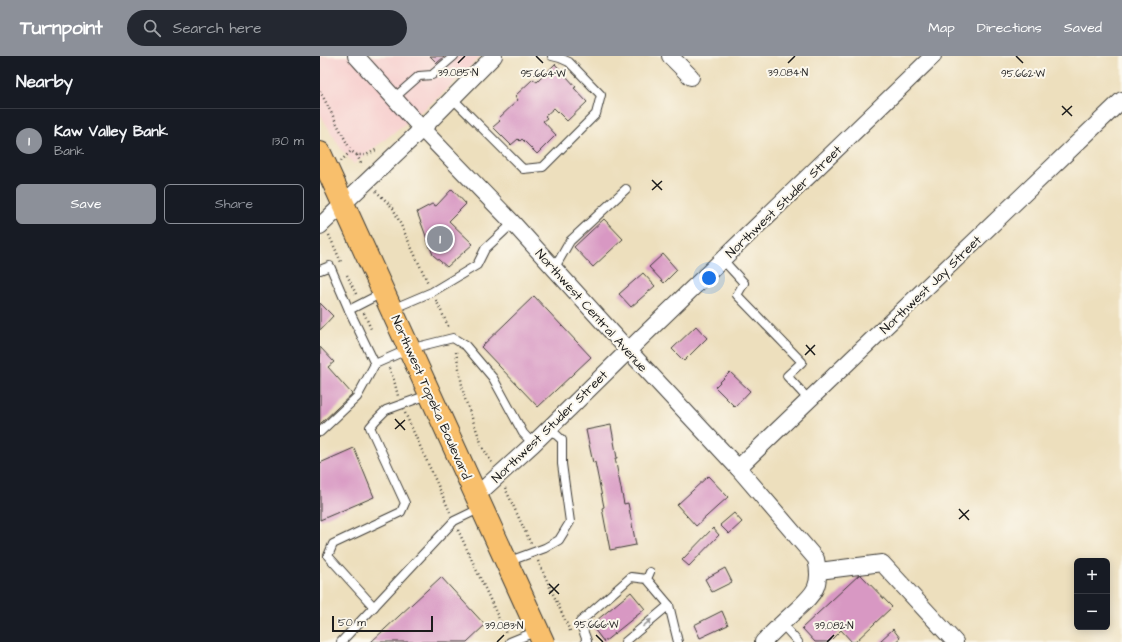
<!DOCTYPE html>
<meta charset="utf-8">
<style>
body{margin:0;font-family:"Architects Daughter",sans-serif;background:#242831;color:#f1f3f6}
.controls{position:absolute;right:12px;bottom:12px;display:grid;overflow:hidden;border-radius:6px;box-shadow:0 2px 10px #0003}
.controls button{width:36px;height:36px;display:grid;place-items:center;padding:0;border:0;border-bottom:1px solid #363941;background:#171b24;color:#f1f3f6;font:20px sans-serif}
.scale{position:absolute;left:12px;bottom:10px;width:101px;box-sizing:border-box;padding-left:4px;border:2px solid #1c1c1c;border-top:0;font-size:11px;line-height:14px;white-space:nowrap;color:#1c1c1c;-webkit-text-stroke:3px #fbf7ec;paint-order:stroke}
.you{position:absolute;left:389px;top:222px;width:14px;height:14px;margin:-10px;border:3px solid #fff;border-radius:50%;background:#1a73e8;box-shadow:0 0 0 6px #1a73e833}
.badge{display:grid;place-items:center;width:26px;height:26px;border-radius:50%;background:#8c9099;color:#fff;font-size:13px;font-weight:700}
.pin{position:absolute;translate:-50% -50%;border:2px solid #fff;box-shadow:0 1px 4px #0006}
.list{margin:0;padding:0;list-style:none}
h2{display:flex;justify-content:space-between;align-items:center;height:52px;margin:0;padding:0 16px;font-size:17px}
h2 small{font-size:13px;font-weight:400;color:#9ea1a6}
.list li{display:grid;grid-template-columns:26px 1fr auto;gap:12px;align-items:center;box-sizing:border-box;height:64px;padding:0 16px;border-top:1px solid #363941}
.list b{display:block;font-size:15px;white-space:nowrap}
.list p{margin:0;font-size:13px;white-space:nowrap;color:#9ea1a6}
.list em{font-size:13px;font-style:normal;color:#9ea1a6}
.actions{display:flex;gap:8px;padding:12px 16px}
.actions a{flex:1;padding:9px 0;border:1px solid #8c9099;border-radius:6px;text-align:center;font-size:14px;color:#8c9099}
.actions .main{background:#8c9099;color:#fff}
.icon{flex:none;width:22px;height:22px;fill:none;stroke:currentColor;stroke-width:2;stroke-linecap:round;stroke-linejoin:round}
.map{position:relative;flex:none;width:802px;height:586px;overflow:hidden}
header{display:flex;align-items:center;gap:24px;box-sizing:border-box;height:56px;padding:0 20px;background:#8c9099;color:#fff}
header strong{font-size:19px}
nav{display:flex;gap:22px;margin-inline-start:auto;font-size:14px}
.search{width:280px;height:36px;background:#242831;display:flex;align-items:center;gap:10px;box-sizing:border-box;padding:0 14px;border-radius:22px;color:#9ea1a6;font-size:15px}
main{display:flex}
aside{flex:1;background:#171b24}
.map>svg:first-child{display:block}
.built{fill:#f7d0cf}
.building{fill:#d898c3}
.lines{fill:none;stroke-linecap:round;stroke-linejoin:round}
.lane-casing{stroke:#3b3934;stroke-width:10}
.street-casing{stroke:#3b3934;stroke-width:18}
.primary-casing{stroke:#3b3934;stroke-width:24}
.path{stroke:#3b3934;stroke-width:2.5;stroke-dasharray:1 3;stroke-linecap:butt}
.lane{stroke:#fff;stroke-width:8}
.street{stroke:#fff;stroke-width:16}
.primary{stroke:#f8bf6c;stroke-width:22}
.oneway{fill:#999}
.ticks{fill:none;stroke:#1c1c1c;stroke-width:1.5}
.labels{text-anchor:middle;stroke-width:4;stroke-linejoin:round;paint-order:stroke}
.street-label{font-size:13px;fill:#1c1c1c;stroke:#fbf7ec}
.ticks-label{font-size:10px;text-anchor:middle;fill:#1c1c1c;stroke:#fbf7ec;stroke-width:4;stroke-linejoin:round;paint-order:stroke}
</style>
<header>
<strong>Turnpoint</strong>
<div class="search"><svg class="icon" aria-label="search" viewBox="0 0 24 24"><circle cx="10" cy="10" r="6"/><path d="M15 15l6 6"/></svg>Search here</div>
<nav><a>Map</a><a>Directions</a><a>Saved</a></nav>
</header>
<main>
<aside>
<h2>Nearby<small></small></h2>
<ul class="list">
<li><span class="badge">1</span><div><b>Kaw Valley Bank</b><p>Bank</p></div><em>130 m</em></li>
</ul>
<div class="actions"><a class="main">Save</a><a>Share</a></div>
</aside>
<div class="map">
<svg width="802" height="586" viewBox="0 0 802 586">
<rect width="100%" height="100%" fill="#fbf7ec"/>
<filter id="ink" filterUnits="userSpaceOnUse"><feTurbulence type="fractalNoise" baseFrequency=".025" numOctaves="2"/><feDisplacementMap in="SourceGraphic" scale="8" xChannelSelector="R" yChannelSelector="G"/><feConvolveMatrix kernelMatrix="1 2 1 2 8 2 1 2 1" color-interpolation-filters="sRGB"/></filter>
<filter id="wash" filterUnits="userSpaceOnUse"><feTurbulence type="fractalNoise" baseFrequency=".012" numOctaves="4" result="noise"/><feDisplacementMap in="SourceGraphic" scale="16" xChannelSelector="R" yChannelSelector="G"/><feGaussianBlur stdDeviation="0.9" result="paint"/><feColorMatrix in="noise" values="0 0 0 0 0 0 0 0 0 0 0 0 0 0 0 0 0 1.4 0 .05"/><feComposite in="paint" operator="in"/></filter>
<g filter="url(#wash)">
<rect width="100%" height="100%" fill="#eddfbd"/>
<polygon class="built" points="0,0 161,0 119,41 34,108 21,93 0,58"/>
<g id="blocks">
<g class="building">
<polygon points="110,0 125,0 117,7"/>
<polygon points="235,8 256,31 254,32 267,46 247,65 234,52 225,60 227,62 223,65 236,79 217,98 202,83 200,85 198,83 191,89 173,71 180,65 178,63 198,44 195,40 213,23 217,26"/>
<polygon points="132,133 146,148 129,165 153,188 127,211 113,199 97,156 112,148 116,150"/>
<polygon points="284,163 303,183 273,211 254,191"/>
<polygon points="343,198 357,214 344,227 329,211"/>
<polygon points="323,217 335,230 311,251 299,238"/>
<polygon points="214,240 271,301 218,351 161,291"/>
<polygon points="0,247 13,260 0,274"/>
<polygon points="376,270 387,282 364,305 352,293"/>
<polygon points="0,291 14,306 8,311 32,338 0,368"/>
<polygon points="410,316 430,335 415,351 395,331"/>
<polygon points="291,369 297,402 295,402 304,448 308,447 316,489 290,494 282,452 284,451 275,406 273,407 266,374"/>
<polygon points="34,392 54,441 0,464 0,407"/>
<polygon points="388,420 408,441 376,470 357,449"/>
<polygon points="414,457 422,466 409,478 400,469"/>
<polygon points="393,472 399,479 369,510 362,504"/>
<polygon points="405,512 412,526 392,536 385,523"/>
<polygon points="540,518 572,551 535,586 532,586 521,574 509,586 495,586 482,572"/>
<polygon points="121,521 165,569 147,586 51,586"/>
<polygon points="311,536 325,553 284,586 271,569"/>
<polygon points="402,555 408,569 380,582 374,569"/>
<polygon points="573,573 580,582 575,586 561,586 560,585"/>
</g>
</g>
</g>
<g filter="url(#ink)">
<use href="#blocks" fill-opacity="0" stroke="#3b3934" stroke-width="1"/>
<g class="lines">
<defs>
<g id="lane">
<polyline points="74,42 99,20 112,19 134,0"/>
<polyline points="132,42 203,113 223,111 276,58 281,39 249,6 240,2 232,0"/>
<polyline points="402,203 424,227 417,239 482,306 467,320 489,344"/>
<polyline points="234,213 250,185 306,133"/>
<polyline points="0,214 10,210 29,254"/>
<polyline points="62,237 29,254 55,308 89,293 133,282 146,290 173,322 203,377 213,388"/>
<polyline points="72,253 112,236 157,209 165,193 193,167"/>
<polyline points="0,376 37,341 55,308"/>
<polyline points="187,506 225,492 239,484 250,466 242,408 242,384 229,372"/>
<polyline points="330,516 327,523 349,549 358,586"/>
<polyline points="54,551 8,500 13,488 81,456 85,447 50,371 56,364 66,354 108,339"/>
<polyline points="462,568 478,586"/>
<polyline points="21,586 134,465 161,452"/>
<polyline points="190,586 217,575"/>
<polyline points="265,586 267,585 260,566 311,521 327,523"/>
<polyline points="305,586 349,549"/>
</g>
<g id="street">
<path d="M36,0L102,73L193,167L308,294L418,412L496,503C503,533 492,539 472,558C462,567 452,577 443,586"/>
<polyline points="350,0 371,21"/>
<polyline points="0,170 102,73 174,0"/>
<polyline points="418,412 802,44"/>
<polyline points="157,439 213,388 321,282 613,0"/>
<polyline points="499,515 562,507 635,586"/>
</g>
<polyline id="primary" points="0,97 223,586"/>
</defs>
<use href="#lane" class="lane-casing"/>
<use href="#street" class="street-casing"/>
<use href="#primary" class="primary-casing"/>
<g class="path">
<polyline points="0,35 31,95"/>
<polyline points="37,99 42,110"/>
<polyline points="21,105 31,95 37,99 46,99 58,93"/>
<polyline points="56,135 73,152 108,227"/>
<polyline points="9,179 21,206"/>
<polyline points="27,219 37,240"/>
<polyline points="116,244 129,272"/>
<polyline points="44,257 51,273"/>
<polyline points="136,296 144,340 163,392 172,407"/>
<polyline points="69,312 74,324 78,340"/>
<polyline points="85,357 130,456"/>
<polyline points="185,432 211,488"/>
<polyline points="138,474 186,578"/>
<polyline points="218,505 251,577"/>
</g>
<use href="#lane" class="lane"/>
<use href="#street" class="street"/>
<use href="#primary" class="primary"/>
</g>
<defs><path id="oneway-solid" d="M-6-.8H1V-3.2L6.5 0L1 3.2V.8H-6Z"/></defs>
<use class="oneway" href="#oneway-solid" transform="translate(327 567) rotate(-40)"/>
</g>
<path class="ticks" d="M216,0L223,7M696,0L703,7M138,7L145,0M468,7L475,0M742,50L752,60M742,59L752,50M332,124L342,134M332,134L342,125M486,289L495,299M485,299L495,289M75,363L85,374M75,373L85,364M639,453L649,464M639,463L649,454M229,528L239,538M229,538L239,528M276,579L283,586M177,586L184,579M507,586L514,579"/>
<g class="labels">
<g class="street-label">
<text transform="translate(463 145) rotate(-44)" y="5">Northwest Studer Street</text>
<text transform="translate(610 228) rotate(-44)" y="5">Northwest Jay Street</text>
<text transform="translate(272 254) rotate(48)" y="5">Northwest Central Avenue</text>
<text transform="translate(112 341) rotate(66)" y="5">Northwest Topeka Boulevard</text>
<text transform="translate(229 370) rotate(-44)" y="5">Northwest Studer Street</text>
</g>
</g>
<g class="ticks-label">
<text x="138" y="20">39.085°N</text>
<text x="468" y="20">39.084°N</text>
<text x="703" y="21">95.662°W</text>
<text x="223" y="21">95.664°W</text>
<text x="276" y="572">95.666°W</text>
<text x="184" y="573">39.083°N</text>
<text x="514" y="573">39.082°N</text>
</g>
</svg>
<div class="controls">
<button>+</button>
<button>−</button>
</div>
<div class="scale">50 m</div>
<div class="you"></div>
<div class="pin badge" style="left:120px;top:183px">1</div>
</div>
</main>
